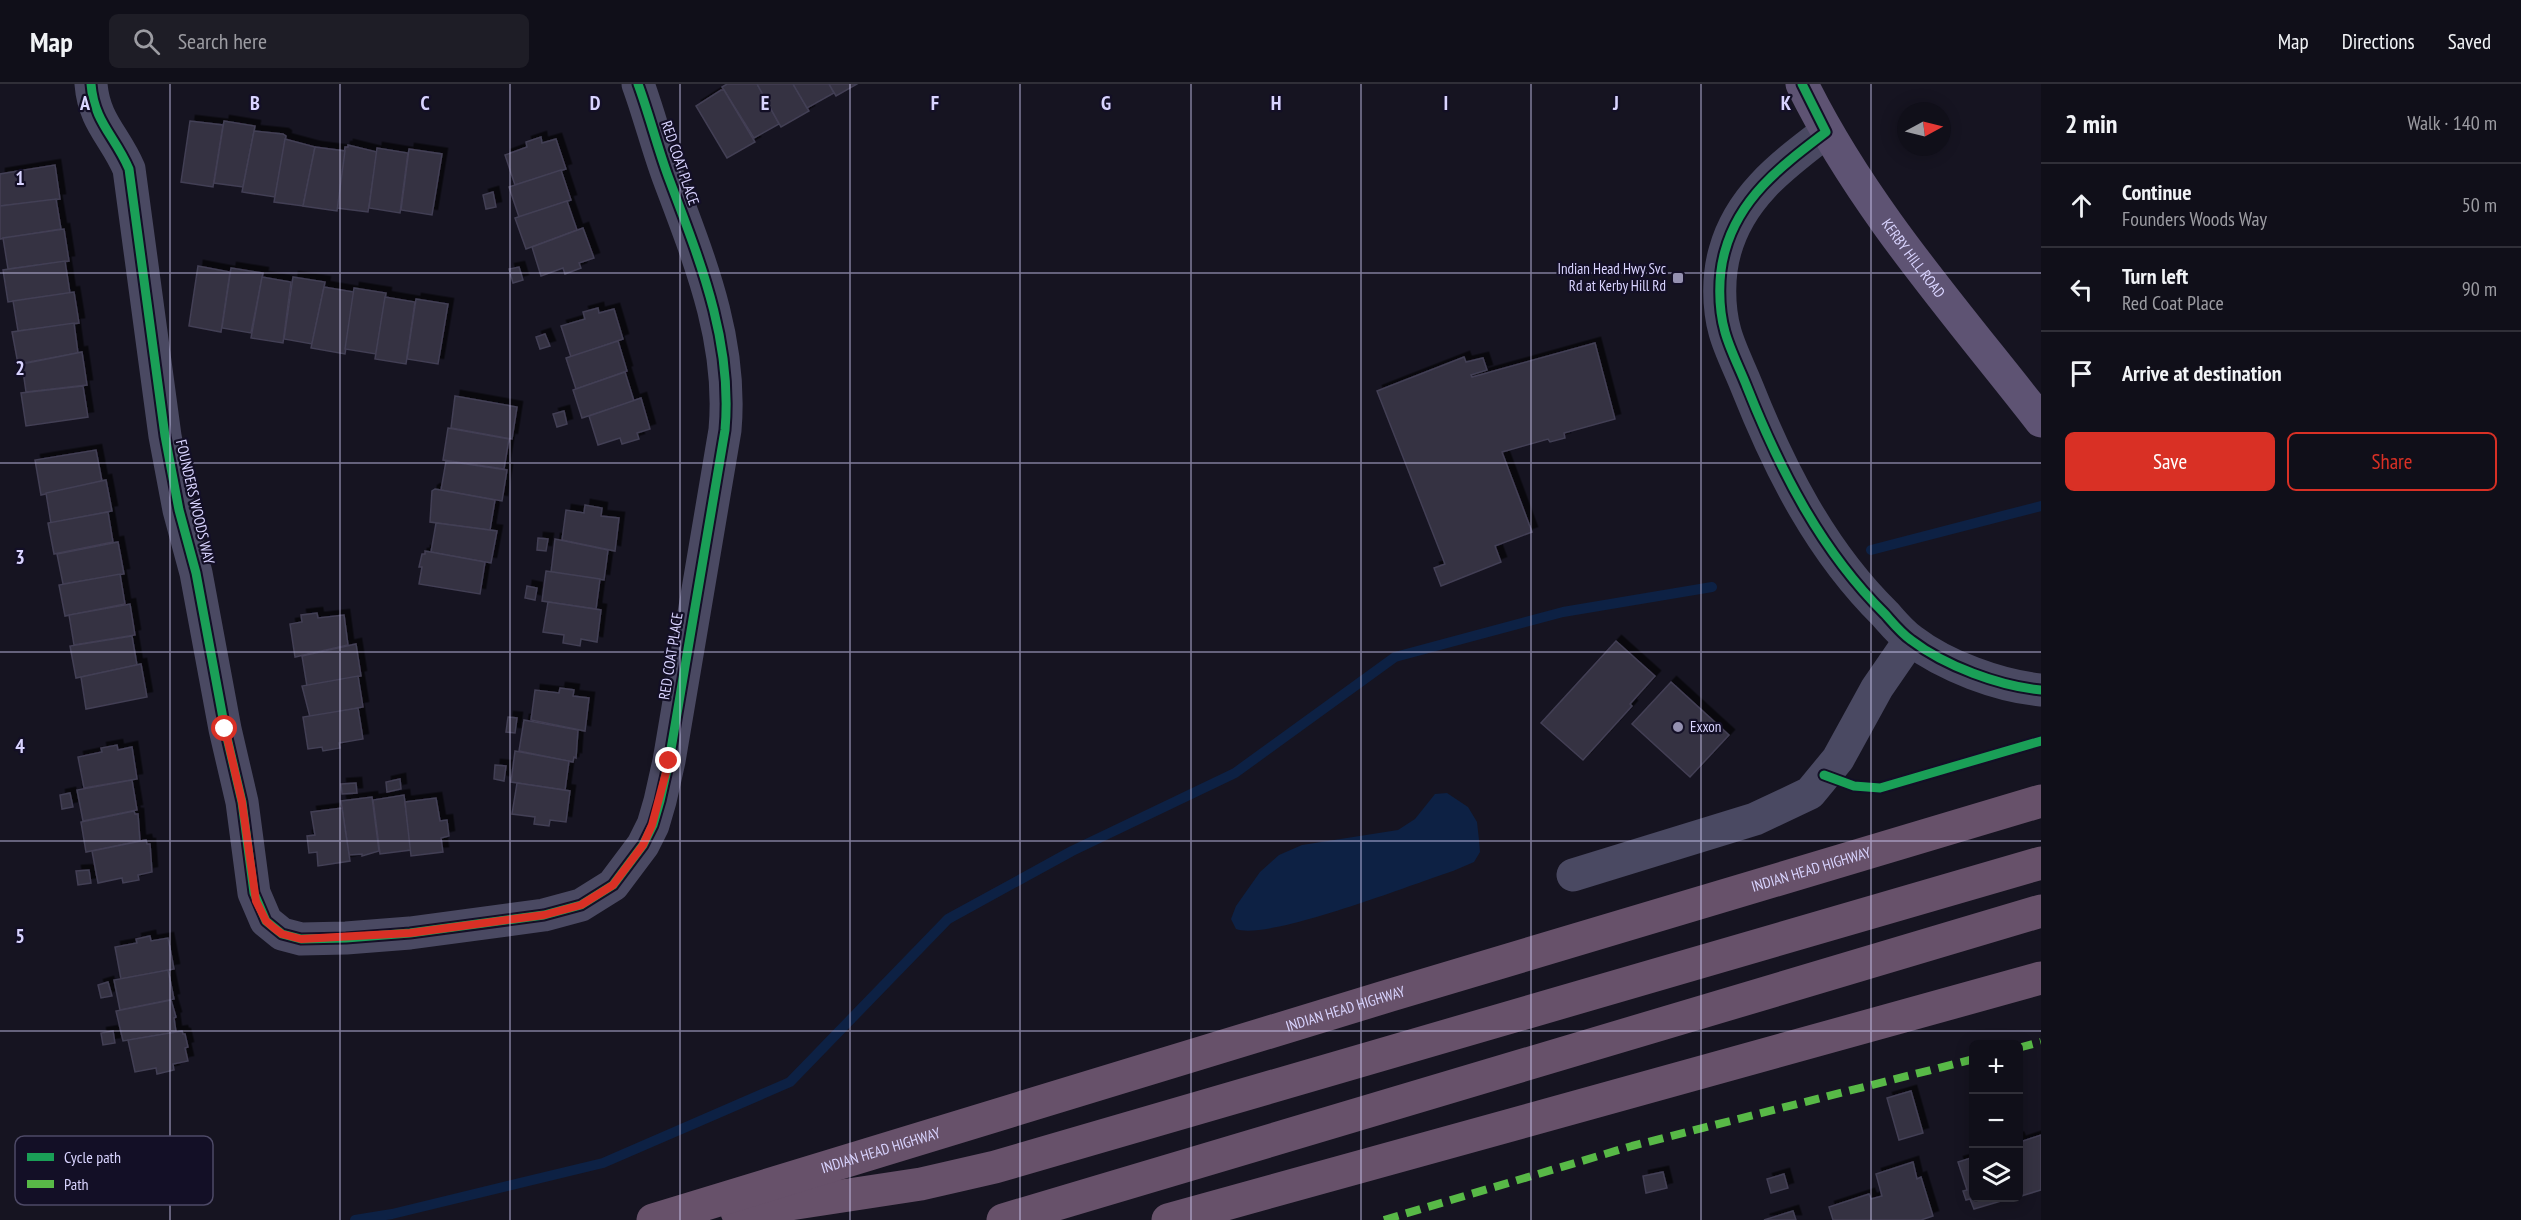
<!DOCTYPE html>
<meta charset="utf-8">
<style>
body{margin:0;font-family:"PT Sans Narrow",sans-serif;background:#1e1d26;color:#f1f3f6}
.controls{position:absolute;right:18px;bottom:18px;display:grid;overflow:hidden;border-radius:9px;box-shadow:0 3px 15px #0003}
.controls button{width:54px;height:54px;display:grid;place-items:center;padding:0;border:0;border-bottom:2px solid #302f38;background:#100f19;color:#f1f3f6;font:30px sans-serif}
.compass{position:absolute;left:1897px;top:18px;width:54px;height:54px;border-radius:50%;background:#100f19;box-shadow:0 3px 15px #0003;rotate:83deg}
.stop{position:absolute;width:18px;height:18px;margin:-14px;border:4px solid #d93025;border-radius:50%;background:#fff}
.stop.end{background:#d93025;border-color:#fff;box-shadow:0 2px 6px #0008}
.list{margin:0;padding:0;list-style:none}
h2{display:flex;justify-content:space-between;align-items:center;height:78px;margin:0;padding:0 24px;font-size:26px}
h2 small{font-size:20px;font-weight:400;color:#9c9ca2}
.list li{display:grid;grid-template-columns:39px 1fr auto;gap:18px;align-items:center;box-sizing:border-box;height:84px;padding:0 24px;border-top:2px solid #302f38}
.list b{display:block;font-size:22px;white-space:nowrap}
.list p{margin:0;font-size:20px;white-space:nowrap;color:#9c9ca2}
.list em{font-size:20px;font-style:normal;color:#9c9ca2}
.actions{display:flex;gap:12px;padding:18px 24px}
.actions a{flex:1;padding:14px 0;border:2px solid #d93025;border-radius:9px;text-align:center;font-size:21px;color:#d93025}
.actions .main{background:#d93025;color:#fff}
.icon{flex:none;width:33px;height:33px;fill:none;stroke:currentColor;stroke-width:2;stroke-linecap:round;stroke-linejoin:round}
.map{position:relative;flex:none;width:2041px;height:1136px;overflow:hidden}
header{display:flex;align-items:center;gap:36px;box-sizing:border-box;height:84px;padding:0 30px;background:#100f19;border-bottom:2px solid #302f38}
header strong{font-size:28px}
nav{display:flex;gap:33px;margin-inline-start:auto;font-size:21px}
.search{width:420px;height:54px;background:#1e1d26;display:flex;align-items:center;gap:15px;box-sizing:border-box;padding:0 21px;border-radius:9px;color:#9c9ca2;font-size:22px}
main{display:flex}
aside{flex:1;background:#100f19}
.map>svg:first-child{display:block}
.water{fill:#0d2144}
.lines{fill:none;stroke-linecap:round;stroke-linejoin:round}
.stream{stroke:#0d2144;stroke-width:10}
.building{fill:#343243;stroke:#433f54;stroke-width:1.5;filter:url(#shadow)}
.minor{stroke:#4a4962;stroke-width:33}
.major{stroke:#5e5373;stroke-width:33}
.highway{stroke:#67516a;stroke-width:33}
.quiet{stroke:#58b947;stroke-width:8;stroke-dasharray:15 8;stroke-linecap:butt}
.cycleway-casing{stroke:#130f26;stroke-width:13}
.cycleway{stroke:#1a9f57;stroke-width:9}
.route{stroke:#d93025;stroke-width:8}
.grid{fill:none;stroke:#d9d4ff;stroke-width:1.5;stroke-opacity:0.55}
.poi-dot{fill:#9591b1;stroke:#130f26;stroke-width:2}
.labels{text-anchor:middle;stroke-width:4.5;stroke-linejoin:round;paint-order:stroke}
.street-label{font-size:15px;fill:#d9d4ff;stroke:#130f26}
.poi-label{font-size:15px;fill:#d9d4ff;stroke:#130f26;text-anchor:end}
.key{fill:#130f26;stroke:#4e4a67;stroke-width:1.5}
.key-label{font-size:16px;fill:#d9d4ff}
.grid-label{font-size:20px;text-anchor:middle;font-weight:bold;fill:#d9d4ff;stroke:#130f26;stroke-width:4.5;stroke-linejoin:round;paint-order:stroke}
</style>
<header>
<strong>Map</strong>
<div class="search"><svg class="icon" aria-label="search" viewBox="0 0 24 24"><circle cx="10" cy="10" r="6"/><path d="M15 15l6 6"/></svg>Search here</div>
<nav><a>Map</a><a>Directions</a><a>Saved</a></nav>
</header>
<main>
<div class="map">
<svg width="2041" height="1136" viewBox="0 0 2041 1136">
<defs>
<filter id="shadow"><feDropShadow dx="5.5" dy="-5.5" stdDeviation="0" flood-color="#0009"/></filter>
</defs>
<rect width="100%" height="100%" fill="#161421"/>
<path class="water" d="M1447,709L1468,723L1477,738L1479,756L1480,768L1474,778L1453,787C1413,800 1268,857 1236,845L1231,835L1236,822L1260,788L1279,771L1302,761L1398,746L1415,735L1435,710Z"/>
<g class="lines">
<g class="stream">
<polyline points="1871,466 2041,422"/>
<polyline points="355,1136 392,1130 603,1079 790,998 948,835 1072,767 1235,689 1395,573 1563,528 1712,503"/>
</g>
</g>
<g class="building">
<polygon points="727,0 757,0 779,40 754,54 722,3"/>
<polygon points="757,0 793,0 809,27 781,43"/>
<polygon points="793,0 829,0 834,9 807,24"/>
<polygon points="829,0 857,0 836,12"/>
<polygon points="721,6 724,6 755,58 727,74 696,22"/>
<polygon points="190,37 223,41 213,103 181,98"/>
<polygon points="224,37 255,42 243,103 214,99"/>
<polygon points="254,47 283,50 286,52 275,113 242,108"/>
<polygon points="541,53 542,59 556,55 566,85 515,101 505,71 527,63 526,58"/>
<polygon points="285,55 315,63 303,122 274,118"/>
<polygon points="348,61 377,68 368,128 337,124 345,63 348,63"/>
<polygon points="315,63 345,67 337,127 303,122"/>
<polygon points="377,64 408,69 400,129 369,124"/>
<polygon points="409,65 442,70 432,131 401,126"/>
<polygon points="55,81 60,115 0,122 0,90"/>
<polygon points="561,86 571,116 519,133 509,103"/>
<polygon points="493,108 496,123 486,125 483,111"/>
<polygon points="56,115 61,145 0,155 0,122"/>
<polygon points="567,117 577,146 526,165 515,134"/>
<polygon points="583,144 594,174 579,179 581,184 565,190 563,184 541,192 532,163"/>
<polygon points="64,145 69,177 8,185 3,154"/>
<polygon points="65,177 70,209 8,218 3,186"/>
<polygon points="198,182 230,188 221,248 189,242"/>
<polygon points="519,183 523,196 513,199 509,185"/>
<polygon points="231,184 263,189 251,249 222,244"/>
<polygon points="262,193 291,198 283,259 251,254"/>
<polygon points="293,193 325,198 312,260 284,255"/>
<polygon points="324,203 354,208 345,270 311,264"/>
<polygon points="354,204 386,209 376,270 345,265"/>
<polygon points="74,208 79,239 18,247 13,217"/>
<polygon points="385,213 415,218 406,280 375,275"/>
<polygon points="416,215 448,220 438,280 407,275"/>
<polygon points="598,224 599,229 614,225 623,255 571,273 561,242 585,235 583,228"/>
<polygon points="74,239 78,269 18,280 12,248"/>
<polygon points="545,250 550,262 540,265 536,253"/>
<polygon points="618,257 627,287 576,305 566,274"/>
<polygon points="1595,259 1615,335 1564,349 1565,354 1550,358 1548,355 1502,368 1532,448 1495,462 1501,478 1441,502 1434,484 1445,480 1377,307 1464,273 1466,278 1483,274 1487,286 1471,291 1472,293"/>
<polygon points="82,268 87,301 26,308 22,280"/>
<polygon points="625,288 634,317 582,334 573,306"/>
<polygon points="83,302 88,333 26,342 21,309"/>
<polygon points="455,312 517,323 512,355 451,344"/>
<polygon points="641,314 650,345 637,349 639,355 622,360 620,354 598,361 589,332"/>
<polygon points="564,327 567,340 557,343 553,330"/>
<polygon points="448,344 509,355 504,385 443,376"/>
<polygon points="96,366 102,397 41,411 35,376"/>
<polygon points="446,377 507,386 502,417 441,406"/>
<polygon points="106,396 112,427 51,439 46,409"/>
<polygon points="435,405 495,416 490,446 430,438 432,407"/>
<polygon points="585,421 602,424 601,432 619,434 615,467 562,456 566,426 584,429"/>
<polygon points="108,428 113,458 54,470 48,439"/>
<polygon points="436,439 497,447 491,479 431,468"/>
<polygon points="538,454 548,455 546,467 537,466"/>
<polygon points="555,455 608,466 604,496 551,488"/>
<polygon points="118,458 124,490 63,500 57,470"/>
<polygon points="425,467 485,478 480,510 419,500 422,483 419,483 422,470 425,470"/>
<polygon points="546,487 600,495 596,525 542,517"/>
<polygon points="120,490 125,520 65,532 59,501"/>
<polygon points="527,502 537,504 535,516 525,514"/>
<polygon points="548,518 601,526 597,558 581,555 580,562 563,559 564,551 543,548"/>
<polygon points="130,520 135,551 74,561 69,531"/>
<polygon points="317,529 318,534 344,531 348,561 295,573 290,540 302,538 301,531"/>
<polygon points="132,552 137,581 76,594 70,562"/>
<polygon points="1616,557 1655,592 1630,620 1632,622 1583,676 1541,639"/>
<polygon points="356,560 361,592 307,602 302,572"/>
<polygon points="141,580 147,613 86,625 81,593"/>
<polygon points="358,592 363,623 310,633 302,602"/>
<polygon points="1671,598 1729,651 1690,693 1632,640"/>
<polygon points="560,604 574,606 573,612 589,614 585,647 531,636 535,606 559,609"/>
<polygon points="358,624 363,655 339,659 340,664 323,667 322,663 308,665 303,633"/>
<polygon points="508,633 517,634 515,649 506,648"/>
<polygon points="524,636 578,646 576,674 574,673 573,678 519,667"/>
<polygon points="117,661 118,666 132,663 137,695 84,704 78,673 102,668 101,664"/>
<polygon points="515,667 569,677 565,706 511,698"/>
<polygon points="495,681 506,682 504,697 494,695"/>
<polygon points="400,695 401,705 387,708 386,698"/>
<polygon points="132,696 137,726 83,737 77,706"/>
<polygon points="356,699 357,709 342,710 341,700"/>
<polygon points="517,699 570,707 566,738 550,736 549,742 534,740 535,733 512,730"/>
<polygon points="70,709 73,723 62,725 60,711"/>
<polygon points="404,711 411,766 380,770 373,716"/>
<polygon points="372,713 379,767 362,772 362,770 349,771 341,717"/>
<polygon points="436,714 440,737 447,736 449,752 441,754 443,768 411,772 405,718"/>
<polygon points="342,724 350,777 318,782 317,768 309,769 307,752 315,751 311,728"/>
<polygon points="134,727 135,730 138,730 140,757 86,768 81,738"/>
<polygon points="146,756 147,760 150,760 152,788 138,791 139,796 123,799 122,794 98,799 92,767"/>
<polygon points="89,786 91,799 78,801 76,787"/>
<polygon points="150,852 151,857 168,854 174,885 121,895 115,863 137,859 136,855"/>
<polygon points="168,886 174,915 120,926 114,896"/>
<polygon points="108,898 112,912 101,914 98,901"/>
<polygon points="171,916 176,933 174,934 176,948 123,957 116,927"/>
<polygon points="113,947 115,959 103,961 101,949"/>
<polygon points="182,947 183,950 185,950 188,963 185,964 188,977 173,980 174,986 157,990 156,984 135,988 128,956"/>
<polygon points="1911,1007 1923,1049 1899,1056 1887,1014"/>
<polygon points="2041,1051 2041,1106 2018,1113 2018,1053 2020,1058"/>
<polygon points="1974,1073 1974,1114 2011,1114 1974,1125 1970,1115 1966,1116 1963,1107 1967,1106 1958,1078"/>
<polygon points="1913,1078 1917,1095 1921,1093 1933,1132 1921,1136 1833,1136 1829,1123 1869,1110 1871,1115 1882,1112 1876,1090"/>
<polygon points="1663,1088 1667,1104 1646,1109 1643,1092"/>
<polygon points="1784,1090 1788,1104 1771,1109 1767,1095"/>
<polygon points="1793,1127 1796,1136 1764,1136"/>
</g>
<g class="lines">
<g class="minor">
<path d="M91,0C94,38 115,52 129,85L165,352L179,426L196,489L225,645L242,718L254,809L266,837L282,850L301,855L346,854L410,849L544,831L581,821L613,801L643,761L653,741L660,717L669,677L725,346C733,256 699,175 668,92C657,62 649,30 638,0"/>
<path d="M1826,48C1783,81 1740,112 1725,167C1718,191 1718,223 1725,248C1730,266 1740,285 1747,303C1780,386 1821,467 1885,530C1893,539 1901,549 1911,556C1945,582 1999,602 2041,606"/>
<polyline points="1573,791 1755,735 1810,709 1838,675 1877,604 1910,556"/>
</g>
<path class="major" id="s1" d="M1802,0C1863,124 1957,229 2041,337"/>
<g class="highway">
<polyline points="737,1128 921,1100 995,1083 2041,779"/>
<path id="s2" d="M653,1136L1391,911L2041,717"/>
<polyline points="1003,1136 2041,827"/>
<polyline points="1168,1136 2041,894"/>
</g>
<g class="quiet">
<polyline points="2018,964 2041,958"/>
<polyline points="1384,1136 1632,1062 1974,975"/>
</g>
<defs>
<g id="cycleway">
<path d="M91,0C94,38 115,52 129,85L165,352L179,426L196,489L225,645L242,718L254,809L266,837L282,850L301,855L346,854L410,849L544,831L581,821L613,801L643,761L653,741L660,717L669,677L725,346C733,256 699,175 668,92C657,62 649,30 638,0"/>
<path d="M1802,0L1826,48C1783,81 1740,112 1725,167C1718,191 1718,223 1725,248C1730,266 1740,285 1747,303C1780,386 1821,467 1885,530C1893,539 1901,549 1911,556C1945,582 1999,602 2041,606"/>
<polyline points="1824,691 1854,702 1880,704 2041,657"/>
</g>
</defs>
<use href="#cycleway" class="cycleway-casing"/>
<use href="#cycleway" class="cycleway"/>
</g>
<g class="lines">
<polyline class="route" points="225,645 242,718 256,817 266,837 274,844 282,850 301,855 410,849 544,831 581,821 613,801 643,761 652,741 669,677"/>
</g>
<path class="grid" d="M170,0V1136M340,0V1136M510,0V1136M680,0V1136M850,0V1136M1020,0V1136M1191,0V1136M1361,0V1136M1531,0V1136M1701,0V1136M1871,0V1136M0,189H2041M0,379H2041M0,568H2041M0,757H2041M0,947H2041"/>
<g class="poi-dot">
<rect x="1672" y="188" width="12" height="12" rx="3"/>
<circle cx="1678" cy="643" r="6"/>
</g>
<g class="labels">
<g class="street-label">
<text transform="translate(680 79) rotate(71)" y="5">RED COAT PLACE</text>
<text dy="5" stroke="none"><textPath href="#s1" startOffset="207">KERBY HILL ROAD</textPath></text>
<text transform="translate(195 418) rotate(77)" y="5">FOUNDERS WOODS WAY</text>
<text transform="translate(671 572) rotate(-81)" y="5">RED COAT PLACE</text>
<text dy="5" stroke="none"><textPath href="#s2" startOffset="1210">INDIAN HEAD HIGHWAY</textPath></text>
<text dy="5" stroke="none"><textPath href="#s2" startOffset="724">INDIAN HEAD HIGHWAY</textPath></text>
<text dy="5" stroke="none"><textPath href="#s2" startOffset="238">INDIAN HEAD HIGHWAY</textPath></text>
</g>
<g class="poi-label">
<text x="1666" y="190">Indian Head Hwy Svc<tspan x="1666" dy="17">Rd at Kerby Hill Rd</tspan></text>
<text x="1690" y="648" text-anchor="start">Exxon</text>
</g>
</g>
<rect x="15" y="1052" width="198" height="69" rx="9" class="key"/>
<rect x="27" y="1069" width="27" height="8" fill="#1a9f57"/>
<rect x="27" y="1096" width="27" height="8" fill="#58b947"/>
<g class="key-label">
<text x="64" y="1079">Cycle path</text>
<text x="64" y="1106">Path</text>
</g>
<g class="grid-label">
<text x="85" y="26">A</text>
<text x="255" y="26">B</text>
<text x="425" y="26">C</text>
<text x="595" y="26">D</text>
<text x="765" y="26">E</text>
<text x="935" y="26">F</text>
<text x="1106" y="26">G</text>
<text x="1276" y="26">H</text>
<text x="1446" y="26">I</text>
<text x="1616" y="26">J</text>
<text x="1786" y="26">K</text>
<text x="20" y="101">1</text>
<text x="20" y="291">2</text>
<text x="20" y="480">3</text>
<text x="20" y="669">4</text>
<text x="20" y="859">5</text>
</g>
</svg>
<div class="controls">
<button>+</button>
<button>−</button>
<button><svg class="icon" aria-label="layers" viewBox="0 0 24 24"><path d="M12 4l9 5-9 5-9-5zM3 14l9 5 9-5"/></svg></button>
</div>
<svg class="compass" viewBox="-18 -18 36 36"><path d="M0-13l5 13h-10z" fill="#e53935"/><path d="M0 13l5-13h-10z" fill="#9c9ca2"/></svg>
<div class="stop" style="left:225px;top:645px"></div>
<div class="stop end" style="left:669px;top:677px"></div>
</div>
<aside>
<h2>2 min<small>Walk · 140 m</small></h2>
<ul class="list">
<li><svg class="icon" aria-label="ahead" viewBox="0 0 24 24"><path d="M12 20V5M6 11l6-6 6 6"/></svg><div><b>Continue</b><p>Founders Woods Way</p></div><em>50 m</em></li>
<li><svg class="icon" aria-label="left" viewBox="0 0 24 24"><path d="M17 20v-9H6M10 6l-5 5 5 5"/></svg><div><b>Turn left</b><p>Red Coat Place</p></div><em>90 m</em></li>
<li><svg class="icon" aria-label="arrive" viewBox="0 0 24 24"><path d="M6 21V4h12l-3 4 3 4H6"/></svg><div><b>Arrive at destination</b></div></li>
</ul>
<div class="actions"><a class="main">Save</a><a>Share</a></div>
</aside>
</main>
